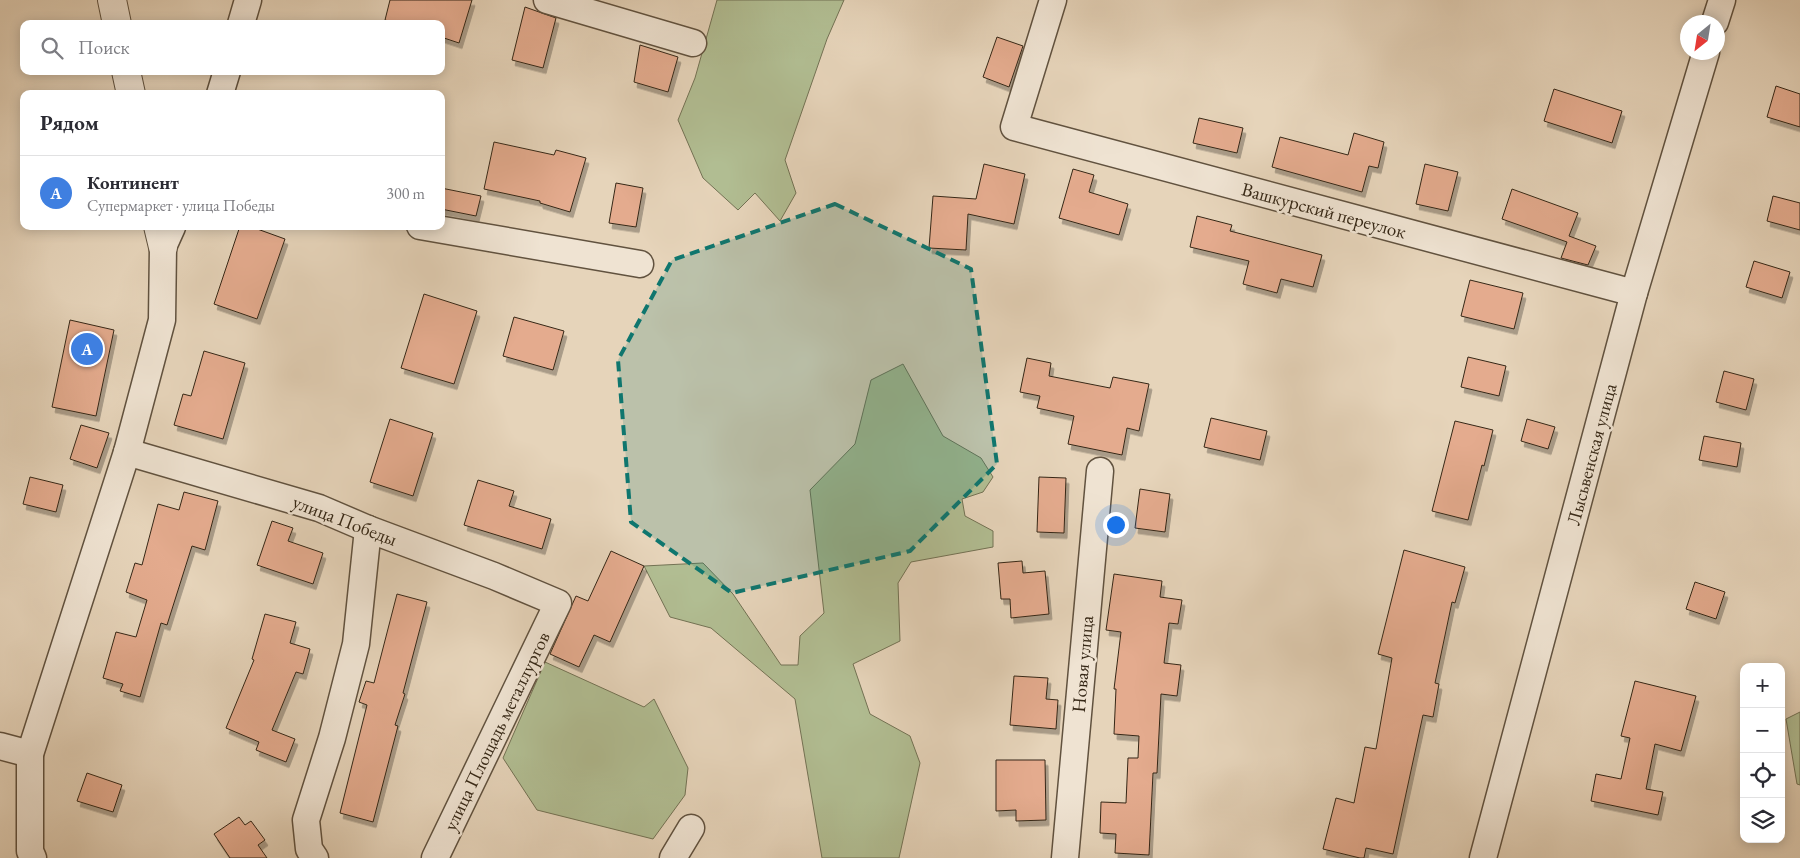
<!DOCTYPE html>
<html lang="ru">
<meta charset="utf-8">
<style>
body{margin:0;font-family:"EB Garamond",serif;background:#f2f2f3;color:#2b2b33}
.controls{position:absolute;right:15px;bottom:15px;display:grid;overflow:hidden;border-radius:10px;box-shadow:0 2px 12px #0003}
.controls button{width:45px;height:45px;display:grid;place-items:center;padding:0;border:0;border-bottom:1px solid #e1e1e2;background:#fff;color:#2b2b33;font:25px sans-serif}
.compass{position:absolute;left:1680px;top:15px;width:45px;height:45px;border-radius:50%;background:#fff;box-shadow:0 2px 12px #0003;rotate:210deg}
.you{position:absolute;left:1115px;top:524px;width:18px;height:18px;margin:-12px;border:4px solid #fff;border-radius:50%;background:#1a73e8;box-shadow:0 0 0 8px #1a73e833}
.badge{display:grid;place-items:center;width:32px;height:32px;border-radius:50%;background:#8f2418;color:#fff;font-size:16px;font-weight:700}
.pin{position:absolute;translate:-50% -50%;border:2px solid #fff;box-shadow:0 1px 5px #0006}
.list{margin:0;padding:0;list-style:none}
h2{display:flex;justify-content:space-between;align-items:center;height:65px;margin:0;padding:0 20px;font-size:21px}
h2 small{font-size:16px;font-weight:400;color:#7c7c81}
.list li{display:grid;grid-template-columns:32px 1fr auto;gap:15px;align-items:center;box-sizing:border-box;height:75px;padding:0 20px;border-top:1px solid #e1e1e2}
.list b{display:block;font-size:19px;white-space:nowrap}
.list p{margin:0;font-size:16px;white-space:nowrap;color:#7c7c81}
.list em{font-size:16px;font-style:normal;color:#7c7c81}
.icon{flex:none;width:28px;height:28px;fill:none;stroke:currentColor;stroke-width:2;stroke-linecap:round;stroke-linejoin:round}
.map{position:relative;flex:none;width:1800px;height:858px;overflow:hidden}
.search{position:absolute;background:#fff;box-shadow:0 2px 12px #0003;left:20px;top:20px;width:425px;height:55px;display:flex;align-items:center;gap:12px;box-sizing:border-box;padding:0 18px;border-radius:10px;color:#7c7c81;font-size:19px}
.panel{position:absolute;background:#fff;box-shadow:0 2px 12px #0003;left:20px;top:90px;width:425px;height:140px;border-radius:10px}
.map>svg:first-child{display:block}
.green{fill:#b1bd92;stroke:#737254}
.building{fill:#e4ab8e;stroke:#352716;filter:url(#shadow)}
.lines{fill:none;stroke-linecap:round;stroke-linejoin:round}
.minor-casing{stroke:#61523f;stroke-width:29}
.tertiary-casing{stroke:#61523f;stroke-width:30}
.minor{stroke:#efe3d2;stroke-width:26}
.tertiary{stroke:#efe3d2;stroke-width:28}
.marked{fill:#0f766e;fill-opacity:0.2;stroke:#0f766e;stroke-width:4;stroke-dasharray:10 6;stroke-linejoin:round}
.labels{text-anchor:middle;stroke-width:5;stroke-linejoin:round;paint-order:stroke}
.street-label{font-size:19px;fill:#352716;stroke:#efe3d2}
</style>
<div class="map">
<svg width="1800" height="858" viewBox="0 0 1800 858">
<defs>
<filter id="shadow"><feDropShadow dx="3" dy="5.5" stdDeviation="0" flood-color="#0004"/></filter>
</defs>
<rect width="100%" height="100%" fill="#e6d4ba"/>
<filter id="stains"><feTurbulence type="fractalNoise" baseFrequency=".004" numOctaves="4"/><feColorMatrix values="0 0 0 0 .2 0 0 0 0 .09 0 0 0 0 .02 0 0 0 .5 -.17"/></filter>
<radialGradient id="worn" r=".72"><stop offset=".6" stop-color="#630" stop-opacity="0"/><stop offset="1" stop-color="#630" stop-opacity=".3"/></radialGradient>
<g class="green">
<polygon points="717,0 844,0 827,39 785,160 796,193 780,221 755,193 738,210 703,178 678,120 695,78"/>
<polygon points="903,364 943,436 981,458 993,477 983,492 962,499 965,516 993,531 993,547 911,562 898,583 900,641 853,664 870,714 910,736 920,763 899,858 822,858 795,699 711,628 670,617 644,566 703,563 733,594 781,665 798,665 800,636 824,613 810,490 855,444 871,380"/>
<polygon points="545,662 644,707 654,699 688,768 685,795 653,839 537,810 503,758"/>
<polygon points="1800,712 1800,785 1797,784 1786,719"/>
</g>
<g class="building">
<polygon points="390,0 472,0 459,43 441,37 441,24 399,24 385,20"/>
<polygon points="525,7 556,18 543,68 512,60"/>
<polygon points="997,37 1023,46 1009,87 983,77"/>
<polygon points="640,45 678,57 668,92 634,82"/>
<polygon points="1776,86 1800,94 1800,127 1767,117"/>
<polygon points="1554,89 1622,111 1612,143 1544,121"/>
<polygon points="1199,118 1243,128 1237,153 1193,143"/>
<polygon points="1354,133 1384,142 1378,168 1369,166 1362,192 1272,167 1280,137 1348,155"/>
<polygon points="494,142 554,155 556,150 586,158 570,212 540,203 540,201 484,189"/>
<polygon points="984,164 1025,174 1014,224 968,214 966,250 929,248 933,196 976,199"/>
<polygon points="1425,164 1458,172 1448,211 1416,204"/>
<polygon points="1073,169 1094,175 1089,192 1128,204 1119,235 1059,218"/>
<polygon points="616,183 643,188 636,227 609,223"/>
<polygon points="441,188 481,196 476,216 441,209"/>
<polygon points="1512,189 1578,213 1569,236 1596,246 1588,265 1561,258 1567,242 1502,219"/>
<polygon points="1773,196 1800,203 1800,230 1767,221"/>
<polygon points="1197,216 1232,225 1230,231 1322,255 1313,287 1281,279 1277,293 1243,284 1249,261 1190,247"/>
<polygon points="240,226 249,226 285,239 257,319 214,304"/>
<polygon points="1754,261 1790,272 1782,298 1746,287"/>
<polygon points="1470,280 1523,293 1514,329 1461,316"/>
<polygon points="424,294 477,311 454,384 401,368"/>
<polygon points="514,317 564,331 553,370 503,356"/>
<polygon points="70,320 114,330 96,416 52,407"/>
<polygon points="204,351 245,363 223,439 174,425 183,394 191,396"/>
<polygon points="1468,357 1506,366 1499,396 1461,387"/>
<polygon points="1027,358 1051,363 1049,376 1110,388 1113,377 1149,384 1139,431 1127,428 1122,455 1068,444 1074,416 1037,408 1040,396 1020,392"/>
<polygon points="1724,371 1754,379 1746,410 1716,402"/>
<polygon points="1211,418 1267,431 1260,460 1204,447"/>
<polygon points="390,419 433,433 413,496 370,482"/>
<polygon points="1527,419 1555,427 1548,449 1521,441"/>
<polygon points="1455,421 1493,430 1484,466 1482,465 1468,520 1432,511"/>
<polygon points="81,425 109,433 97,468 70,459"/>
<polygon points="1704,436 1741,443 1737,467 1699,460"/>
<polygon points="30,477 63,485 56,512 23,504"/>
<polygon points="1039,477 1066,478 1064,533 1037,532"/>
<polygon points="478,480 514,491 509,506 551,519 542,549 464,525"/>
<polygon points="1140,489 1170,494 1165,532 1135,528"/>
<polygon points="184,492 218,501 205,550 192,546 167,625 161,623 140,697 120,691 123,684 103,678 116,632 136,637 147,600 126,592 135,563 142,565 158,504 179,510"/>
<polygon points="272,521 293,528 288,541 323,553 313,584 257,565"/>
<polygon points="1404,550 1465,567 1455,603 1452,602 1435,683 1439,684 1433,717 1423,715 1393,854 1366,848 1364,858 1360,858 1323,849 1336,798 1354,803 1365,747 1376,749 1392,658 1378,654"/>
<polygon points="611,551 644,566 610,642 594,635 579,667 550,654 576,596 588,601"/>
<polygon points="1022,561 1023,573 1045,571 1049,614 1011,618 1010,599 1001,599 998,563"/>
<polygon points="1114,574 1162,581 1160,597 1182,600 1178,624 1169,623 1164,663 1181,665 1177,696 1161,694 1157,773 1153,773 1149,855 1115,853 1116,834 1100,833 1101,802 1126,803 1128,758 1138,758 1139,736 1114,734 1116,689 1114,689 1121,632 1106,630"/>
<polygon points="1695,582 1725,592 1716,619 1686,609"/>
<polygon points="397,594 427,602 403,693 405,694 395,725 398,726 373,822 340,813 367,705 359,702 366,681 374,683"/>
<polygon points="265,614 296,622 290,643 310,649 303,674 296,672 272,730 295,739 286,762 256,750 259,742 226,728 254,660 252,659"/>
<polygon points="1014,676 1048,678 1046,699 1058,700 1056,729 1010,725"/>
<polygon points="1635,681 1696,696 1681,751 1655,744 1646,789 1663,792 1658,815 1591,801 1596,774 1621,779 1630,738 1621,736"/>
<polygon points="996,760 1045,760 1046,820 1016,821 1016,810 996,811"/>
<polygon points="87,773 122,785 113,812 77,801"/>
<polygon points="239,817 245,825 251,821 265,840 258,845 267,858 230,858 214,834"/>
</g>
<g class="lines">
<defs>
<g id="minor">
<polyline points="547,0 693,43"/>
<polyline points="1053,0 1014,127 1634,293"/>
<polyline points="1715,22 1722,0"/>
<polyline points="241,24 248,0"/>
<polyline points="220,94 227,71"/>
<polyline points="420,226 640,264"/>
<polyline points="127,452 319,508 368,529 494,576 558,603 435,858"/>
<polyline points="0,746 30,754"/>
<polyline points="33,858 30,851 30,754 127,452 162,320 163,247 172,227"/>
<polyline points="315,858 309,849 306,820 332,738 356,644 368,529"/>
<polyline points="673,858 691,828"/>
<polyline points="1065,858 1100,471"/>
<polyline points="1483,858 1634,293 1706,52"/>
</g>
<g id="tertiary">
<polyline points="112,0 117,24"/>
<polyline points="126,71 131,94"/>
<polyline points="158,226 163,247"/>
</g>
</defs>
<use href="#minor" class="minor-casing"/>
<use href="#tertiary" class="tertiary-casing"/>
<use href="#minor" class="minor"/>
<use href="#tertiary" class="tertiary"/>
</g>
<path class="marked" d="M835,204L971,269L997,464L910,551L732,593L631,522L618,360L672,260Z"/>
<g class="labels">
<g class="street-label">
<text transform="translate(1324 210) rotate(15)" y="7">Вашкурский переулок</text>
<text transform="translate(1591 454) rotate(-75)" y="7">Лысьвенская улица</text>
<text transform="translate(345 520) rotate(21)" y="7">улица Победы</text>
<text transform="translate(1082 664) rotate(-85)" y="7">Новая улица</text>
<text transform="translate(496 731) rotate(-64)" y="7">улица Площадь металлургов</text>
</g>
</g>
<rect width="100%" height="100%" filter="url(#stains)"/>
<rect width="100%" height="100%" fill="url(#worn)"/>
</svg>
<div class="controls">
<button>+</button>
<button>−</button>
<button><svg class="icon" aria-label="locate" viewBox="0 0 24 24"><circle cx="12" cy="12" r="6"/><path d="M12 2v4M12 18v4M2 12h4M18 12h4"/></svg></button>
<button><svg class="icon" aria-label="layers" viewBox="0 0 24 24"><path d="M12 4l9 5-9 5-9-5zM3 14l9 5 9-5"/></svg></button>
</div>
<svg class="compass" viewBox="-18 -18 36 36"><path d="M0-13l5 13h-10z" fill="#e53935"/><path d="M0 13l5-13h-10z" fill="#7c7c81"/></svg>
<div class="you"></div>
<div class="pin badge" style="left:87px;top:349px;background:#3f7fe0">A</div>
<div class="search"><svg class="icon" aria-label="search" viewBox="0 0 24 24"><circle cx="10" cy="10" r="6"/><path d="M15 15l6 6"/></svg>Поиск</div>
<section class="panel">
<h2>Рядом<small></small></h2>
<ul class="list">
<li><span class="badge" style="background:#3f7fe0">A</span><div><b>Континент</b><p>Супермаркет · улица Победы</p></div><em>300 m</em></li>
</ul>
</section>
</div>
